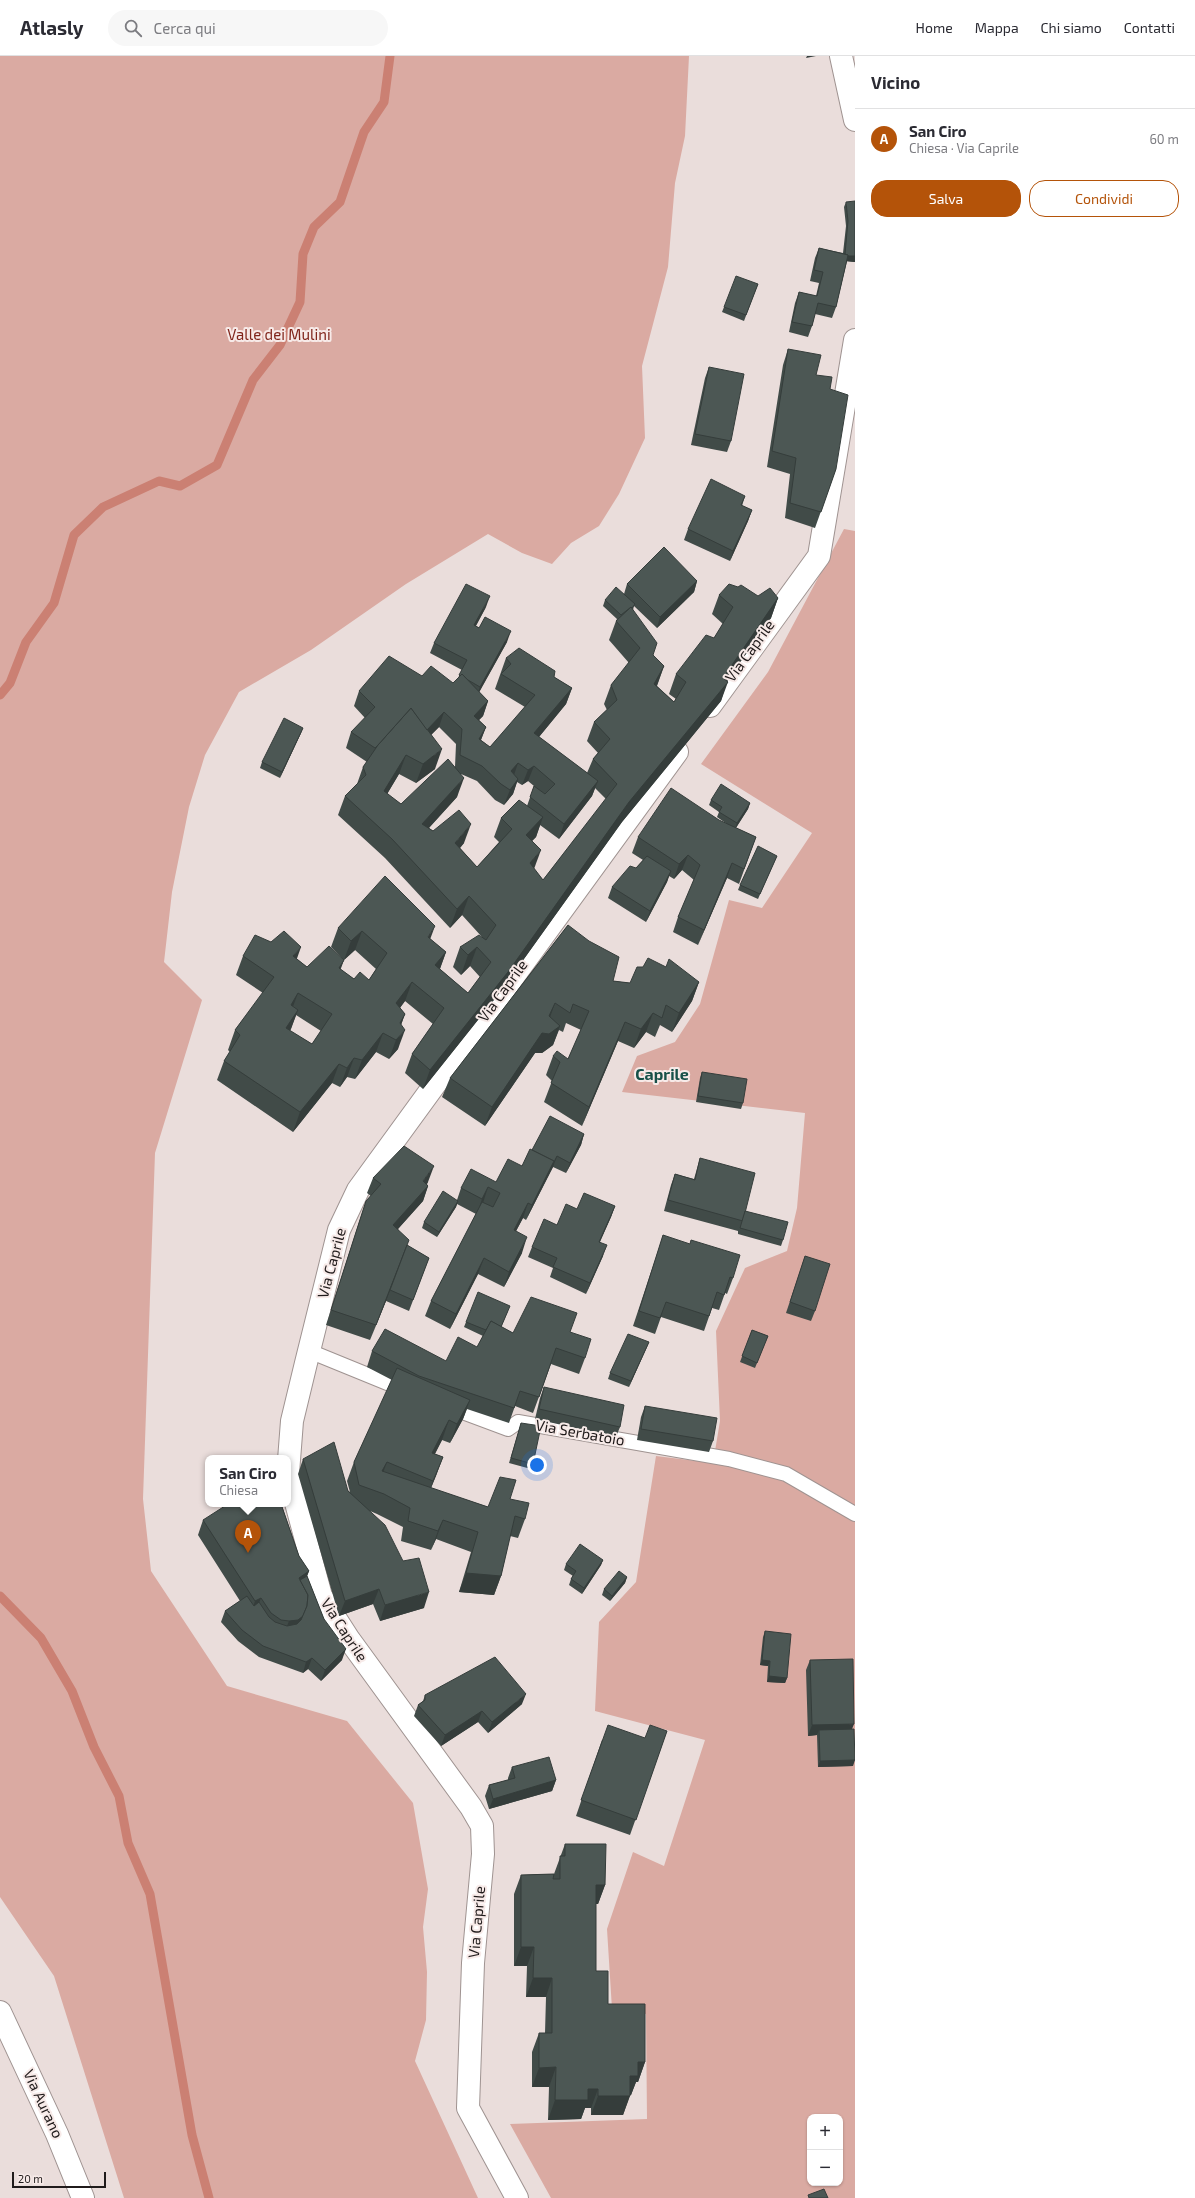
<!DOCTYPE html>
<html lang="it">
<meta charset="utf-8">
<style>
body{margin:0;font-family:"Exo 2",sans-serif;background:#f7f7f7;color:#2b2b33}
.controls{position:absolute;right:12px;bottom:12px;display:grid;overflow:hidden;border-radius:8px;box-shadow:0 1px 3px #0004}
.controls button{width:36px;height:36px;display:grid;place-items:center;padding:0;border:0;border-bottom:1px solid #e1e1e2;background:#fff;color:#2b2b33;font:20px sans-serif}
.scale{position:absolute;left:12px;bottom:10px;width:94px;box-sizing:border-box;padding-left:4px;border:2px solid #201b1b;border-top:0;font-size:11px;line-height:14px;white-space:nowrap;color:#201b1b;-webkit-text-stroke:3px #f7eae8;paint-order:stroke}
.you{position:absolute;left:537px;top:1409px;width:14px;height:14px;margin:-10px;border:3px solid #fff;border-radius:50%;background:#1a73e8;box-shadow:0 0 0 6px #1a73e833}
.badge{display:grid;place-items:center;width:26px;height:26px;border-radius:50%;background:#b45309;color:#fff;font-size:13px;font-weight:700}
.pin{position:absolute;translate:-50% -33px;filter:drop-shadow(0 1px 2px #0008)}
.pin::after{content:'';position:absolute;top:21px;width:14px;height:12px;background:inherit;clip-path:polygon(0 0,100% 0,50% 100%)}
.popup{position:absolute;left:205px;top:1399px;width:86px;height:52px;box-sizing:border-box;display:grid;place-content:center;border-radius:8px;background:#fff;filter:drop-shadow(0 1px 3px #0005);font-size:13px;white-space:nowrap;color:#7c7c81}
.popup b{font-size:15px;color:#2b2b33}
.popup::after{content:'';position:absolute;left:50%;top:100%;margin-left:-8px;border:8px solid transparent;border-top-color:#fff}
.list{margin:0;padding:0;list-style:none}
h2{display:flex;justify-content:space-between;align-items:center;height:52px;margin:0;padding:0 16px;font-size:17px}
h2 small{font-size:13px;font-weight:400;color:#7c7c81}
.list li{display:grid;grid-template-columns:26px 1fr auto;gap:12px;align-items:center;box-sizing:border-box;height:60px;padding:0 16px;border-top:1px solid #e1e1e2}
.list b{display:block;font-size:15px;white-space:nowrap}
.list p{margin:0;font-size:13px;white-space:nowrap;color:#7c7c81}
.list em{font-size:13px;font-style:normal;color:#7c7c81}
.actions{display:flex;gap:8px;padding:12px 16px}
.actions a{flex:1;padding:9px 0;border:1px solid #b45309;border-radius:16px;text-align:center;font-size:14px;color:#b45309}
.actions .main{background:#b45309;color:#fff}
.icon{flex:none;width:22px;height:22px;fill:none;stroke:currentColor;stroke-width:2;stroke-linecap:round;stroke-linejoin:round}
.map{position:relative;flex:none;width:855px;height:2142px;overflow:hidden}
header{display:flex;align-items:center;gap:24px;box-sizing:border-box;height:56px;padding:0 20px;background:#fff;border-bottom:1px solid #e1e1e2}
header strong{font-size:19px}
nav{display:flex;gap:22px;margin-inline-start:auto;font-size:14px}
.search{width:280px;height:36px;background:#f7f7f7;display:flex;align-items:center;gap:10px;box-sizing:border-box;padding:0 14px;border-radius:22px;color:#7c7c81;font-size:15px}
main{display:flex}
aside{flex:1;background:#fff}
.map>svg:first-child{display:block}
.green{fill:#daaaa2;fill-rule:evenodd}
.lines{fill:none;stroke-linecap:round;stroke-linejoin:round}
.stream{stroke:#cb8073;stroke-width:9}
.lane-casing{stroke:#9f9391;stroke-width:16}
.street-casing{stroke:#9f9391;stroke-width:24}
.lane{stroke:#fff;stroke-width:14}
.street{stroke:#fff;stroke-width:22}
.wall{fill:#414b48;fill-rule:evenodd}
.shaded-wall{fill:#353d3b}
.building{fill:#4c5754;stroke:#353d3b;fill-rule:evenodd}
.labels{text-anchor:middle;stroke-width:4;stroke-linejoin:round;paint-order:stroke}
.park-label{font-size:15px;fill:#80251b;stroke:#f7eae8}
.street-label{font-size:15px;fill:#201b1b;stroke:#f7eae8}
.neighbourhood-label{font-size:16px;font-weight:bold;fill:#175048;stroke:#f7eae8}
</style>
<header>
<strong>Atlasly</strong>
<div class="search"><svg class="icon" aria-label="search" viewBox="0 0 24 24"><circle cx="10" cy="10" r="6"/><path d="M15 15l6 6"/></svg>Cerca qui</div>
<nav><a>Home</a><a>Mappa</a><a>Chi siamo</a><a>Contatti</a></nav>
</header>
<main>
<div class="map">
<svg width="855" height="2142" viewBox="0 0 855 2142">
<rect width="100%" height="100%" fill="#eadddb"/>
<g class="green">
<polygon points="0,0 689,0 685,80 675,127 668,211 642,310 645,382 619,438 599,470 571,487 552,508 522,497 488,478 406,528 311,594 239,636 205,699 189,751 172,836 164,906 202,944 155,1097 143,1443 151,1515 227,1630 347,1665 413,1747 428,1833 423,1871 427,1916 426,1964 415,2005 478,2142 124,2142 54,1920 0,1841"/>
<path d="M844,473L855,475V2142H551L510,2068L647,2063L646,1958L612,1953L607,1873L633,1796L664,1810L705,1684L595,1655L599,1566L636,1526L656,1400L713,1407L720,1365L716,1275L745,1212L787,1195L797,1152L805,1057L622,1036L637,1000L675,986L700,948L729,844L762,852L812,777L701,708L768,616ZM810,2061H840V2127H810Z"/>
</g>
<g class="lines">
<g class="stream">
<polyline points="0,639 10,627 26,586 54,547 74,479 103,451 159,425 180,430 217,409 253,324 280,289 300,246 303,198 314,171 340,146 364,76 384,46 390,0"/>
<polyline points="0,1540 41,1582 72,1635 94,1691 119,1740 128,1787 150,1838 192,2079 209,2142"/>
</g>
<defs>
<g id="lane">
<polyline points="309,1295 407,1335"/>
<polyline points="449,1351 508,1373 518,1366 729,1403 786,1418 855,1458"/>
</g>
<g id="street">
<polyline points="841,0 855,64"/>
<polyline points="710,650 819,500 855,284"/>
<polyline points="0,1956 57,2078 83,2142"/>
<polyline points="517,2142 468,2052 473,1907 483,1798 482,1770 471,1751 348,1582 321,1540 288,1417 292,1365 306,1307 339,1174 358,1134 677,696"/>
</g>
</defs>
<use href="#lane" class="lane-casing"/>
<use href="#street" class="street-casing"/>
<use href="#lane" class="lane"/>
<use href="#street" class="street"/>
</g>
<g class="wall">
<polygon points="846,146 855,206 847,205 836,251 832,262 815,258 812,270 808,281 789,276 795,247 799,236 816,240 819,227 810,225 815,202 819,192 843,197 846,170 844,151"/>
<polygon points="758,228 744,265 722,256 724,251"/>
<polygon points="788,293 830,333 836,413 815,472 785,462 790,418 767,411 783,309"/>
<polygon points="709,311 731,385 727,396 691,389 705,322"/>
<polygon points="745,440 742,450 752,454 748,465 730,505 684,484 688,473"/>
<path d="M697,525L694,536L657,572L634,550L633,554L653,599L664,610L657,630L674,646L676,643L669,638L676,618L714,582L723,568L712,558L719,539L758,540L778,542L771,562L727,625L721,645L622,766L501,935L423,1033L405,1017L412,998L433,968L405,945L400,952L405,958L401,969L398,993L389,1003L376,996L355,1023L347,1021L340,1031L332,1027L293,1076L217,1024L224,1005L230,996L228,994L235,974L263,937L236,919L243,900L297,903L307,911L344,904L340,913L354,923L369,924L376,913L355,894L344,904L331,891L338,872L430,883L446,896L440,913L468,937L480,921L470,910L461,919L453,911L460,891L482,881L462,859L450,872L385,802L338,759L345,740L357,728L363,711L367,706L346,692L351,676L365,662L354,650L359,635L422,620L453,627L458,622L462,614L430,597L434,587L486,551L476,570L507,586L479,636L488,645L483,660L479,664L486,671L481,684L490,691L525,651L495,633L506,602L554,621L572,632L566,648L539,681L587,717L593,703L598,697L587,685L594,666L607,654L604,648L611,629L629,607L609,584L616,565L617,563L603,550L605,544L624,538L627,528ZM439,671L456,688L455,711L401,748L387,738L399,718L416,727L435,713L431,679ZM461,718L477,725L495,744L504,749L513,738L517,726L522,729L528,725L534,730L527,750L501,762L494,781L499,786L477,811L460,792L464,787L433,775L429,772L457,741ZM595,732L606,743L543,824L534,813L532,785L536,781L540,769L559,783L592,740ZM296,959L321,975L312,988L290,975Z"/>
<polygon points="303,672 301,677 280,722 260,712 262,706"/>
<polygon points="711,744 750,747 748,753 736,772 756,781 739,828 727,822 698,889 673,876 678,861 694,824 682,814 674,823 669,820 667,826 646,866 608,842 612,831 636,812 643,804 632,797 638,781 727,768 717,761 719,756 709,749"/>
<polygon points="777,800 758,843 738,834 740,829"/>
<polygon points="568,869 613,925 630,927 699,926 692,945 672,976 660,969 655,981 646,976 634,992 618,985 582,1070 544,1046 552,1025 546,1019 553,1000 568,1003 581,974 566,967 563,976 559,974 553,989 542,997 535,997 485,1070 442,1041 450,1022"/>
<polygon points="702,1016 743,1047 741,1053 696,1046 700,1022"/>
<polygon points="584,1078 581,1089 566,1117 553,1111 526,1164 523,1162 516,1175 522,1197 504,1231 478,1218 450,1273 425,1260 431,1245 476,1158 457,1148 456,1151 437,1181 422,1172 424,1166 457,1144 461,1132 496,1126 522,1110 532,1094"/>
<polygon points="700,1102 745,1155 783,1184 781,1190 738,1178 738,1175 664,1155 671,1129 675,1118 694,1123"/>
<polygon points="373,1122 428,1126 427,1128 428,1130 423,1145 398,1173 407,1189 429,1202 409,1255 386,1245 370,1284 326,1269 361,1160 366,1145 371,1140 367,1137"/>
<polygon points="615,1150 611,1161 600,1186 603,1200 586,1238 550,1221 553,1212 528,1201 532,1191 557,1169 577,1153"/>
<polygon points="663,1179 733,1222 727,1238 725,1237 719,1254 712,1252 704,1275 661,1261 655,1278 633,1270 658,1195"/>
<polygon points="805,1200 815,1255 811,1265 786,1257"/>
<polygon points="508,1255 501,1271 513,1277 570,1276 585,1302 579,1318 551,1308 533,1357 515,1350 509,1367 467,1353 463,1363 450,1387 442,1384 435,1398 443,1401 431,1432 488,1451 510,1443 525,1463 518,1482 510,1480 501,1520 494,1539 459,1536 471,1496 436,1483 431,1494 401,1485 403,1471 377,1458 370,1455 424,1552 380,1565 373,1548 339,1560 298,1418 303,1403 350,1436 347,1425 354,1406 392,1324 367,1311 372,1295 446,1305 477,1291 483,1280 464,1271 466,1266"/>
<polygon points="752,1274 768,1280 755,1312 740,1306"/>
<polygon points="649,1286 629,1331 608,1323 610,1317"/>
<polygon points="544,1331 620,1371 616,1381 535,1363 540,1342"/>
<polygon points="645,1350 713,1385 709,1396 637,1384 641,1361"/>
<polygon points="521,1367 533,1408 531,1413 509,1407"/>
<polygon points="282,1450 299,1500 309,1515 307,1520 324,1563 342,1604 321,1625 308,1613 303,1617 259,1601 238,1585 221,1566 225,1555 240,1545 198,1479 203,1464"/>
<polygon points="603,1504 601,1509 582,1538 569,1529 571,1523 573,1520 564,1514 566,1508"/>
<polygon points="627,1521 625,1527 610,1545 602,1539 604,1533"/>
<polygon points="765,1575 787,1622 785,1627 767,1626 768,1610 760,1609 763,1581"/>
<polygon points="810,1604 852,1673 853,1710 818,1711 817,1679 808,1680 806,1614"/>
<polygon points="425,1639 522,1648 488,1677 478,1666 441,1690 414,1660 418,1649 423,1645"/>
<polygon points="667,1675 630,1779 576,1760 602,1684 645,1682"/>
<polygon points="512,1711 556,1724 552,1735 489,1753 485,1740 489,1729 508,1724 508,1722"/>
<polygon points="565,1788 605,1829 598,1848 596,1848 596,1915 608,1948 645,2006 638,2026 636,2026 631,2039 630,2039 623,2059 591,2059 591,2052 585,2052 581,2063 548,2064 549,2031 532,2031 532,1996 539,1977 545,1977 546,1941 526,1941 527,1910 514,1910 514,1838 521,1819 554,1818"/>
</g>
<g class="shaded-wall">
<polygon points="807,0 816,0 806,2"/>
<polygon points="845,199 855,200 855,206 843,205"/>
<polygon points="752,454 748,465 730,505 733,495"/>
<polygon points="697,525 694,536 657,572 660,561"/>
<polygon points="490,540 486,551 470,580 474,569"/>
<polygon points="778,542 771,562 721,634 728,626 721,645 622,766 501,935 423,1033 430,1014 629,746 723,622"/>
<polygon points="511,575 507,586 476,642 480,631"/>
<polygon points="664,610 657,629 647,647 654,628"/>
<polygon points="572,632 566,648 529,693 534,677"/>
<polygon points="488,645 483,660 468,675 474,660"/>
<polygon points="444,656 439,671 419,691 425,676"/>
<polygon points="486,671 480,686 479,683"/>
<polygon points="303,672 301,677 280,722 282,716"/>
<polygon points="442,693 435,713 416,727 423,708"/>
<polygon points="406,699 399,718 377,755 384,735"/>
<polygon points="518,707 513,722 511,715"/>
<polygon points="534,710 528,725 522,729 528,714"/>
<polygon points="464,722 457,741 415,787 422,768"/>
<polygon points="518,723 513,738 504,749 510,734"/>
<polygon points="598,725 592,740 559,783 564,768"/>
<polygon points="750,747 748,753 735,773 737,767"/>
<polygon points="543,761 536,781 519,798 526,779"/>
<polygon points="471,768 464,787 448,806 455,787"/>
<polygon points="541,794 534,813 530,807"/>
<polygon points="688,799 682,814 674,823 679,808"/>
<polygon points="732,807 727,822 698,889 704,874"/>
<polygon points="671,815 667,826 646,866 650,855"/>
<polygon points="469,840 462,859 450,872 457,853"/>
<polygon points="435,870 428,889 428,881"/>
<polygon points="362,875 355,894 344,904 351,885"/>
<polygon points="301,891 294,911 293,900"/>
<polygon points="477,891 470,910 461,919 468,899"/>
<polygon points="446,896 439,915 435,909"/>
<polygon points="344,904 337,923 339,912"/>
<polygon points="412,926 405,945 389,966 396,947"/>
<polygon points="699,926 692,945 672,976 679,957"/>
<polygon points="298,937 291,956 291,949"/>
<polygon points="555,947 548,967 560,970 553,989 542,997 535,997 485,1070 492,1051 549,960"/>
<polygon points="298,954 291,973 279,991 286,972"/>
<polygon points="653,957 646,976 634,992 641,973"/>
<polygon points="405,958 398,977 400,967"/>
<polygon points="625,966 618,985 582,1070 589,1051"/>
<polygon points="405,974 398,993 389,1003 396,984"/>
<polygon points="383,977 376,996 355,1023 362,1004"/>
<polygon points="354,1002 347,1021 340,1031 347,1012"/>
<polygon points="339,1008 332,1027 293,1076 300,1056"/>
<polygon points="584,1078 581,1089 566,1117 570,1107"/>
<polygon points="557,1100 553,1111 526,1164 532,1149 554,1105"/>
<polygon points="434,1110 428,1126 418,1141 423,1125"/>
<polygon points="428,1130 423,1145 388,1184 393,1169"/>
<polygon points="488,1131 483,1147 477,1158 482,1143"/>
<polygon points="458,1145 456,1151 437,1181 439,1176"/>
<polygon points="528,1147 523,1162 508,1190 514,1174"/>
<polygon points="615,1150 611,1161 595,1196 599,1186"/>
<polygon points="527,1181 522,1197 504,1231 509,1216"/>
<polygon points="409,1184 386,1245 370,1284 376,1269"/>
<polygon points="607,1189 603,1200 586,1238 590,1227"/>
<polygon points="484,1202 478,1218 450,1273 456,1258"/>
<polygon points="649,1286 647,1291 629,1331 631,1325"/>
<polygon points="470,1344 463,1363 450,1387 457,1368"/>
<polygon points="449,1364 442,1384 425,1416 432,1397"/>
<polygon points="443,1401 436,1420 426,1444 433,1425"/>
<polygon points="387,1406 380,1425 382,1415"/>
<polygon points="443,1464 436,1483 431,1494 438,1475"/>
<polygon points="603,1504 601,1509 582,1538 584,1532"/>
<polygon points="309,1515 303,1531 299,1522"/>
<polygon points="466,1517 501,1520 494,1539 459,1536"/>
<polygon points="627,1521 625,1527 610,1545 612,1540"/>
<polygon points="379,1533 373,1548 339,1560 345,1545"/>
<polygon points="429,1536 424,1552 380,1565 385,1549"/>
<polygon points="261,1542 255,1557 250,1561 255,1545"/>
<polygon points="303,1560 301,1566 283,1581 289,1565"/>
<polygon points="346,1593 342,1604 321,1625 325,1614"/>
<polygon points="312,1602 308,1613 303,1617 306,1606"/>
<polygon points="762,1604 770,1605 768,1610 760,1609"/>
<polygon points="769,1620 787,1622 785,1627 767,1626"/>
<polygon points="526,1638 522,1648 488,1677 492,1666"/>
<polygon points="482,1655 478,1666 441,1690 445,1679"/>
<polygon points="854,1668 850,1678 819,1674 817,1679 808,1680 812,1669"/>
<polygon points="855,1704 853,1710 818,1711 820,1705"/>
<polygon points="556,1724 552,1735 489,1753 493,1743"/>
<polygon points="596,1829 605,1829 598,1848 589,1848"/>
<polygon points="521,1891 534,1891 527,1910 514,1910"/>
<polygon points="533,1922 552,1922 546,1941 526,1941"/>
<polygon points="638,2006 645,2006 638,2026 636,2026 631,2039 623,2039 630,2020"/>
<polygon points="556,2011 549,2031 532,2031 539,2012"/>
<polygon points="588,2033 598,2033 591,2052 585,2052 581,2063 548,2064 555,2044"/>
<polygon points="598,2040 630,2040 623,2059 591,2059"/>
</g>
<g class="building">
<polygon points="855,145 855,200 848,200 848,199 845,198 848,165 846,146"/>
<polygon points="819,192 848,199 836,251 818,247 812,270 792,266 799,236 817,240 823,216 814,214"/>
<polygon points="736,220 758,228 746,259 724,251"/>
<polygon points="788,293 821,299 816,319 832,321 830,333 848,339 836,413 821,456 790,447 796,402 772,395"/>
<polygon points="709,311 744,318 731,385 695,378"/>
<polygon points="711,423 745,440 741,449 752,454 733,495 688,473"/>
<polygon points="664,491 697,525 660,561 627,528"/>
<polygon points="466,528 490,540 474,569 479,572 485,561 511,575 480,631 468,624 462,618 460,620 459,619 467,604 434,587"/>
<path d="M729,528L738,531L741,529L758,540L770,532L778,542L723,622L728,626L629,746L508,916L430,1014L412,998L444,952L412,926L396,947L405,958L400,967L405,974L396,984L383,977L362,1004L354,1002L347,1012L339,1008L300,1056L224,1005L240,979L235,974L274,921L243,900L255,879L271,886L284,875L301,891L293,900L307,911L329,890L344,904L339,912L354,923L360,916L369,924L387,897L362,875L351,885L338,872L385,820L435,870L428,881L446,896L435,909L468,937L491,906L477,891L468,899L460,891L479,879L486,884L496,869L469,840L457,853L392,783L345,740L366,719L363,711L378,689L411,652L442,693L423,708L406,699L384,735L401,748L448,703L464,722L422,768L433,775L459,754L471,768L455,787L477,811L512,773L501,762L519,744L543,761L526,779L541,794L530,807L543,824L617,728L593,703L610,683L594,666L617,644L611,629L640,592L616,565L631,551L657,587L653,599L664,610L654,628L674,646L686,626L676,618L706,579L714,582L733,551L719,539ZM298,937L332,958L312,988L286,972L298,954L291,949Z"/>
<polygon points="616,531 635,548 632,552 631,551 621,559 605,544"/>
<polygon points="519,592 555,615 554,621 572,632 534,677 598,725 564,768 530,741 534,730 545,738 555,728 534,710 528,714 518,707 511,715 518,723 510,734 501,728 482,710 460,699 462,673 444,656 427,674 411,652 378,689 375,692 351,676 375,651 359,635 389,600 422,620 431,610 453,627 462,618 488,645 474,660 486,671 479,683 490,691 535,639 501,618 511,608 506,602"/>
<polygon points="284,662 303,672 282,716 262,706"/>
<polygon points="721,728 750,747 737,767 719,756 722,751 711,744"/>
<polygon points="671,732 719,764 756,781 744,813 732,807 704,874 678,861 700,809 688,799 679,808 638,781"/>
<polygon points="758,790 777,800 760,838 740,829"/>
<polygon points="647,800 671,815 650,855 612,831 630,810 636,812"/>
<polygon points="568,869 589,885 619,901 613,925 630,927 637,911 643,911 648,902 666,911 669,903 699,926 679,957 666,949 662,962 653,957 641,973 625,966 589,1051 551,1027 560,1006 553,1000 557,995 568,1003 589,955 573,948 570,957 555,947 549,960 560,970 549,978 542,977 492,1051 450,1022"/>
<polygon points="702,1016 747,1023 743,1047 698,1040"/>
<polygon points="550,1060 584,1078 570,1107 557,1100 552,1110 554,1105 532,1094"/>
<polygon points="404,1090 434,1110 423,1125 428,1130 393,1169 409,1184 376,1269 331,1254 366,1145 381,1128 373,1122"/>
<polygon points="530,1093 554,1105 532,1149 528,1147 514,1174 527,1181 509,1216 484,1202 456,1258 431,1245 482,1146 493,1151 500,1137 488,1131 482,1143 461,1132 471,1113 496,1126 508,1103 522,1110"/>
<polygon points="700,1102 755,1117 743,1165 668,1144 675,1118 695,1124"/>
<polygon points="443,1135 458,1145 439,1176 424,1166"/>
<polygon points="584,1137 615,1150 599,1186 607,1189 590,1227 553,1211 557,1202 532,1191 544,1163 557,1169 566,1148 577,1153"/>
<polygon points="745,1155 788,1166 783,1184 740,1172"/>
<polygon points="663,1179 690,1188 691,1184 740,1199 733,1222 730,1221 724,1239 717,1236 709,1260 666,1246 660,1262 639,1255"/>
<polygon points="407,1189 429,1202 413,1244 390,1234"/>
<polygon points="805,1200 830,1208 815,1255 790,1246"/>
<polygon points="478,1236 510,1250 501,1271 491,1265 486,1274 466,1266"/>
<polygon points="531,1241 577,1257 570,1276 591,1283 585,1302 556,1292 539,1341 520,1335 514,1352 419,1320 372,1295 385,1273 446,1305 458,1281 477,1291 491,1265 513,1277"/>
<polygon points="752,1274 768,1280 757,1307 742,1300"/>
<polygon points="628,1278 649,1286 631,1325 610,1317"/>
<polygon points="397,1312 470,1344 457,1368 449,1364 432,1397 443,1401 433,1425 387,1406 382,1415 488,1451 500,1421 516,1424 510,1443 529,1447 525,1463 515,1460 501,1520 466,1517 478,1476 443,1464 438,1475 408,1465 410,1452 384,1438 359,1429 354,1406"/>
<polygon points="544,1331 624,1349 620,1371 539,1353"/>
<polygon points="645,1350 717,1362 713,1385 641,1373"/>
<polygon points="521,1367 541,1370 533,1408 511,1402"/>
<polygon points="334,1386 348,1435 385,1469 403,1505 419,1502 429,1536 385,1549 379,1533 345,1545 303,1403"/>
<polygon points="228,1448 281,1448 299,1500 309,1515 299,1522 308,1539 307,1550 303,1560 298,1564 289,1565 281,1564 271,1557 261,1542 255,1545 203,1464"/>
<polygon points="580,1488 603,1504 584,1532 571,1523 576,1515 566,1508"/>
<polygon points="619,1515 627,1521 612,1540 604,1533"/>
<polygon points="307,1520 324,1563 346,1593 325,1614 312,1602 306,1606 263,1590 242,1574 225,1555 247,1540 254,1550 259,1546 269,1561 275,1566 287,1570 297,1568 301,1564 307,1550 308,1539 300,1524"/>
<polygon points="765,1575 791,1578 787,1622 769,1620 770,1605 762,1604"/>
<polygon points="495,1601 526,1638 492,1666 482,1655 445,1679 418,1649 425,1644 425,1639"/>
<polygon points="853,1603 854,1668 812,1669 810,1604"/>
<polygon points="608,1669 645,1682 650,1669 667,1675 636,1764 581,1744"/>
<polygon points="854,1673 855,1704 820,1705 819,1674"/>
<polygon points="549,1701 556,1724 493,1743 489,1729 515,1722 512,1711"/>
<polygon points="565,1788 606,1788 605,1829 596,1829 596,1915 608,1915 608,1948 645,1948 645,2006 638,2006 638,2020 630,2020 630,2040 598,2040 598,2033 588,2033 588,2044 555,2044 556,2011 539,2012 539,1977 552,1977 552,1922 533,1922 534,1891 521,1891 521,1819 554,1818 553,1823 560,1823 560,1800 565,1800"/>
<polygon points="824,2133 828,2142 809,2142 808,2139"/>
</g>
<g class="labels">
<g class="park-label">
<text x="279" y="284">Valle dei Mulini</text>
</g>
<g class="street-label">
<text transform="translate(750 595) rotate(-54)" y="5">Via Caprile</text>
<text transform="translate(503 935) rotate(-54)" y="5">Via Caprile</text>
<text transform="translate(332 1207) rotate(-75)" y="5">Via Caprile</text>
<text transform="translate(580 1377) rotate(10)" y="5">Via Serbatoio</text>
<text transform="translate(344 1574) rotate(57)" y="5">Via Caprile</text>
<text transform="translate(477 1866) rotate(-85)" y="5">Via Caprile</text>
<text transform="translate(43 2048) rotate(65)" y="5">Via Aurano</text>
</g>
<g class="neighbourhood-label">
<text x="662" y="1024">Caprile</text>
</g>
</g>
</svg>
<div class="controls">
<button>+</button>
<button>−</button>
</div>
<div class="scale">20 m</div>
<div class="you"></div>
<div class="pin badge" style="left:248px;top:1497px">A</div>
<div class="popup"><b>San Ciro</b>Chiesa</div>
</div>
<aside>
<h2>Vicino<small></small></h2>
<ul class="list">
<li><span class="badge">A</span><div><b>San Ciro</b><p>Chiesa · Via Caprile</p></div><em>60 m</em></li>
</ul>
<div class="actions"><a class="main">Salva</a><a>Condividi</a></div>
</aside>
</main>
